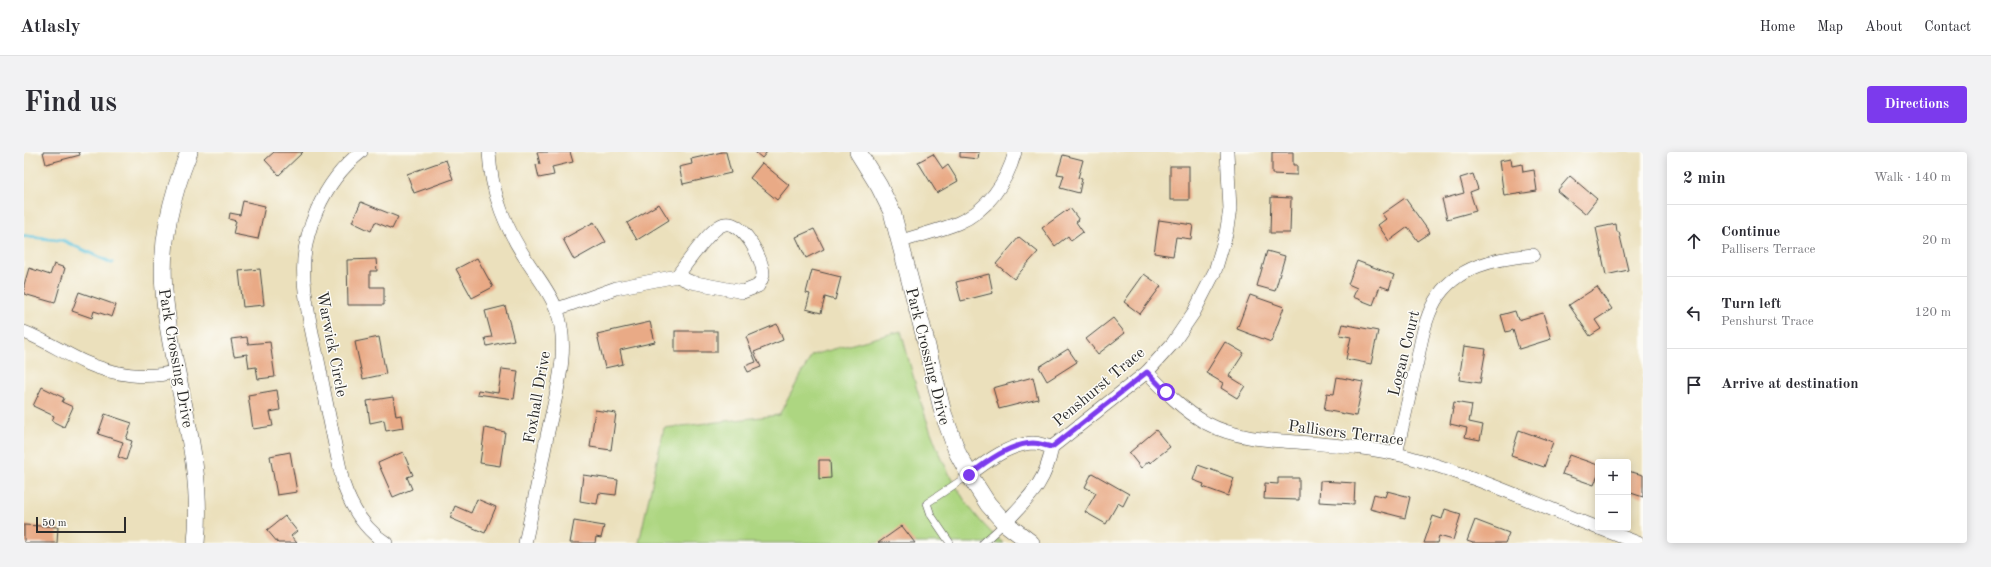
<!DOCTYPE html>
<meta charset="utf-8">
<style>
body{margin:0;font-family:"Old Standard TT",serif;background:#f2f2f3;color:#2b2b33}
.controls{position:absolute;right:12px;bottom:12px;display:grid;overflow:hidden;border-radius:4px;box-shadow:0 2px 10px #0003}
.controls button{width:36px;height:36px;display:grid;place-items:center;padding:0;border:0;border-bottom:1px solid #e1e1e2;background:#fff;color:#2b2b33;font:20px sans-serif}
.scale{position:absolute;left:12px;bottom:10px;width:90px;box-sizing:border-box;padding-left:4px;border:2px solid #2b2b2b;border-top:0;font-size:11px;line-height:14px;white-space:nowrap;color:#2b2b2b;-webkit-text-stroke:3px #fdfcf7;paint-order:stroke}
.stop{position:absolute;width:12px;height:12px;margin:-9px;border:3px solid #7c3aed;border-radius:50%;background:#fff}
.stop.end{background:#7c3aed;border-color:#fff;box-shadow:0 1px 4px #0008}
.list{margin:0;padding:0;list-style:none}
h2{display:flex;justify-content:space-between;align-items:center;height:52px;margin:0;padding:0 16px;font-size:17px}
h2 small{font-size:13px;font-weight:400;color:#7c7c81}
.list li{display:grid;grid-template-columns:26px 1fr auto;gap:12px;align-items:center;box-sizing:border-box;height:72px;padding:0 16px;border-top:1px solid #e1e1e2}
.list b{display:block;font-size:15px;white-space:nowrap}
.list p{margin:0;font-size:13px;white-space:nowrap;color:#7c7c81}
.list em{font-size:13px;font-style:normal;color:#7c7c81}
.icon{flex:none;width:22px;height:22px;fill:none;stroke:currentColor;stroke-width:2;stroke-linecap:round;stroke-linejoin:round}
.map{position:relative;flex:none;width:1619px;height:391px;overflow:hidden;border-radius:4px}
header{display:flex;align-items:center;gap:24px;box-sizing:border-box;height:56px;padding:0 20px;background:#fff;border-bottom:1px solid #e1e1e2}
header strong{font-size:19px}
nav{display:flex;gap:22px;margin-inline-start:auto;font-size:14px}
.intro{display:flex;align-items:center;justify-content:space-between;box-sizing:border-box;height:96px;padding:0 24px}
h1{margin:0;font-size:28px}
.button{padding:10px 18px;border-radius:4px;background:#7c3aed;color:#fff;font-size:14px;font-weight:700}
main{display:flex;gap:24px;padding:0 24px}
aside{flex:1;background:#fff;border-radius:4px;box-shadow:0 2px 10px #0003}
.map>svg:first-child{display:block}
.green{fill:#add681;stroke:#6c8056}
.lines{fill:none;stroke-linecap:round;stroke-linejoin:round}
.stream{stroke:#62c6df;stroke-width:3.5}
.building{fill:#e9aa86}
.service-casing{stroke:#484641;stroke-width:8}
.minor-casing{stroke:#484641;stroke-width:14}
.tertiary-casing{stroke:#484641;stroke-width:18}
.service{stroke:#fff;stroke-width:7}
.minor{stroke:#fff;stroke-width:13}
.tertiary{stroke:#fff;stroke-width:17}
.route{stroke:#7c3aed;stroke-width:5}
.labels{text-anchor:middle;stroke-width:3;stroke-linejoin:round;paint-order:stroke}
.street-label{font-size:16px;fill:#2b2b2b;stroke:#fdfcf7}
</style>
<header>
<strong>Atlasly</strong>
<nav><a>Home</a><a>Map</a><a>About</a><a>Contact</a></nav>
</header>
<div class="intro"><h1>Find us</h1><a class="button">Directions</a></div>
<main>
<div class="map">
<svg width="1619" height="391" viewBox="0 0 1619 391">
<rect width="100%" height="100%" fill="#fdfcf7"/>
<filter id="ink" filterUnits="userSpaceOnUse"><feTurbulence type="fractalNoise" baseFrequency=".025" numOctaves="2"/><feDisplacementMap in="SourceGraphic" scale="8" xChannelSelector="R" yChannelSelector="G"/><feConvolveMatrix kernelMatrix="1 2 1 2 8 2 1 2 1" color-interpolation-filters="sRGB"/></filter>
<filter id="wash" filterUnits="userSpaceOnUse"><feTurbulence type="fractalNoise" baseFrequency=".012" numOctaves="4" result="noise"/><feDisplacementMap in="SourceGraphic" scale="16" xChannelSelector="R" yChannelSelector="G"/><feGaussianBlur stdDeviation="0.9" result="paint"/><feColorMatrix in="noise" values="0 0 0 0 0 0 0 0 0 0 0 0 0 0 0 0 0 1.4 0 .05"/><feComposite in="paint" operator="in"/></filter>
<g filter="url(#wash)">
<rect width="100%" height="100%" fill="#ebe0bc"/>
<path class="green" d="M877,179C897,253 917,340 979,391H615L640,276L755,263L788,203Z"/>
<g class="lines">
<polyline class="stream" points="0,84 38,88 88,111"/>
</g>
<g id="blocks">
<g class="building">
<polygon points="19,0 55,0 56,3 22,12"/>
<polygon points="250,0 279,0 255,23 241,8"/>
<polygon points="513,0 546,0 549,10 528,15 530,23 515,26 512,13 516,12"/>
<polygon points="698,0 702,0 707,21 659,32 655,15 668,12 667,7"/>
<polygon points="731,0 743,0 738,6"/>
<polygon points="936,0 955,0 954,7 936,5"/>
<polygon points="1248,0 1269,0 1269,13 1273,13 1273,23 1248,22"/>
<polygon points="909,2 919,17 924,13 934,29 913,41 894,10"/>
<polygon points="1039,3 1059,8 1054,26 1058,27 1055,41 1036,36 1040,23 1033,22"/>
<polygon points="1487,7 1488,14 1498,12 1499,20 1510,18 1513,39 1480,44 1475,9"/>
<polygon points="422,8 429,27 390,41 383,22"/>
<polygon points="738,11 765,33 753,48 726,26"/>
<rect x="1146" y="14" width="19" height="34"/>
<polygon points="1449,22 1454,37 1446,40 1452,59 1423,67 1418,47 1440,41 1436,26"/>
<polygon points="1546,24 1573,47 1561,62 1533,39"/>
<polygon points="1247,45 1267,46 1266,81 1246,81"/>
<polygon points="1381,46 1406,81 1394,89 1384,75 1365,89 1354,73 1362,67 1358,62"/>
<polygon points="219,49 241,54 234,87 209,82 212,69 205,67 206,61 216,63"/>
<polygon points="337,50 374,65 368,77 351,70 347,79 328,70"/>
<polygon points="635,52 645,68 613,88 603,71"/>
<polygon points="1046,56 1055,68 1052,70 1059,80 1047,89 1044,84 1031,94 1018,76"/>
<polygon points="1135,68 1169,73 1167,87 1152,85 1149,104 1130,101"/>
<polygon points="570,70 582,90 550,108 539,87"/>
<polygon points="1592,72 1593,80 1595,80 1604,118 1582,123 1572,76"/>
<polygon points="790,77 800,97 782,106 772,85"/>
<polygon points="995,85 1014,100 990,127 972,112"/>
<polygon points="1243,99 1261,104 1251,139 1233,134"/>
<polygon points="453,106 469,135 448,146 432,117"/>
<polygon points="352,107 353,119 346,119 346,135 360,135 360,153 324,153 323,108"/>
<polygon points="1333,109 1370,123 1365,137 1356,134 1349,153 1329,145 1333,136 1324,132"/>
<polygon points="30,112 41,116 31,151 0,142 0,133 5,116 26,123"/>
<polygon points="236,117 240,153 219,155 215,119"/>
<polygon points="788,118 817,125 811,148 801,145 797,161 782,157 786,142 782,141"/>
<polygon points="965,122 969,141 937,149 932,130"/>
<polygon points="1120,122 1137,134 1116,162 1100,150"/>
<polygon points="1573,135 1588,157 1571,168 1577,177 1566,184 1545,153"/>
<polygon points="55,140 92,153 88,165 70,159 68,166 48,159"/>
<polygon points="1226,143 1260,155 1247,190 1213,177"/>
<polygon points="481,154 490,188 463,194 461,186 468,185 461,159"/>
<polygon points="1491,159 1494,168 1519,161 1527,187 1495,197 1489,178 1482,180 1477,163"/>
<polygon points="1089,166 1101,181 1074,202 1062,187"/>
<polygon points="626,170 631,190 596,198 599,212 581,216 573,182"/>
<polygon points="753,172 759,188 730,200 737,215 724,220 721,214 732,210 722,185"/>
<polygon points="1319,172 1354,179 1347,212 1322,207 1327,185 1316,183"/>
<rect x="651" y="179" width="42" height="21"/>
<polygon points="223,185 224,192 246,190 251,225 234,227 232,215 225,216 223,202 210,204 207,187"/>
<polygon points="355,185 362,222 339,227 331,190"/>
<polygon points="1201,190 1220,201 1205,224 1221,234 1213,246 1197,236 1199,231 1182,221"/>
<polygon points="1440,194 1462,197 1456,231 1435,228"/>
<polygon points="1044,197 1053,210 1023,229 1015,215"/>
<polygon points="478,217 494,219 490,247 453,242 454,238 474,241"/>
<polygon points="1009,225 1014,247 975,257 969,236"/>
<polygon points="1313,225 1339,230 1332,264 1300,258 1303,241 1310,242"/>
<polygon points="18,235 40,246 38,250 49,255 40,275 28,269 30,264 9,254"/>
<polygon points="253,238 256,258 246,260 249,274 229,277 224,243"/>
<polygon points="369,245 372,264 377,263 379,276 362,279 360,268 346,271 343,249"/>
<polygon points="1430,250 1448,253 1445,270 1459,273 1456,288 1441,285 1443,276 1426,272"/>
<polygon points="571,258 592,261 587,298 566,295"/>
<polygon points="81,262 108,271 102,287 108,289 102,308 94,305 99,290 74,282"/>
<polygon points="461,276 481,280 476,314 456,311"/>
<polygon points="1132,278 1146,295 1126,311 1125,309 1117,316 1105,301"/>
<polygon points="1495,278 1529,290 1520,315 1487,304"/>
<polygon points="266,300 273,340 253,343 246,304"/>
<polygon points="379,300 389,323 383,325 388,337 369,345 354,311"/>
<polygon points="1545,303 1574,313 1574,323 1570,333 1538,322"/>
<polygon points="795,308 806,308 807,326 795,327"/>
<polygon points="1174,313 1210,326 1204,344 1179,335 1180,332 1169,328"/>
<polygon points="1604,319 1619,323 1619,345 1604,340"/>
<polygon points="1068,321 1105,342 1099,354 1094,351 1082,372 1061,360 1072,341 1061,335"/>
<polygon points="559,323 594,328 592,343 575,341 573,352 556,349"/>
<polygon points="1254,326 1275,326 1275,348 1240,347 1241,331 1254,332"/>
<polygon points="1296,329 1331,331 1330,352 1295,350"/>
<polygon points="1363,339 1386,345 1381,366 1346,357 1350,342 1361,345"/>
<polygon points="453,347 472,355 461,381 426,366 431,354 447,361"/>
<polygon points="1421,357 1437,362 1429,388 1415,384 1413,391 1400,391 1409,364 1418,367"/>
<polygon points="261,364 273,379 267,384 273,391 254,391 243,378"/>
<polygon points="1451,368 1485,381 1481,391 1449,391 1443,389"/>
<polygon points="550,369 580,374 577,386 572,385 571,391 546,391"/>
<polygon points="0,373 34,375 33,391 0,391"/>
<polygon points="878,374 891,391 854,391"/>
</g>
</g>
</g>
<g filter="url(#ink)">
<use href="#blocks" fill-opacity="0" stroke="#484641" stroke-width="1"/>
<g class="lines">
<defs>
<g id="service">
<polyline points="926,391 907,363 903,351 945,323"/>
<polyline points="959,391 981,371"/>
</g>
<g id="minor">
<path d="M337,0C300,29 276,82 280,128C282,159 290,189 296,218C303,256 311,293 319,331C327,355 340,377 362,391"/>
<path d="M465,0C467,42 482,77 505,112C515,127 527,142 533,159C547,198 531,245 523,284C516,320 509,356 501,391"/>
<path d="M875,90C894,83 915,79 934,71C963,59 983,30 991,0"/>
<path d="M533,157L592,136L653,124L667,130L719,140L734,134C736,130 739,126 739,122C739,107 719,69 701,72C687,74 663,112 653,124"/>
<path d="M0,180C21,188 40,201 60,210C89,223 123,228 153,219"/>
<path d="M1123,220C1141,239 1159,258 1182,271C1210,286 1242,288 1273,290C1309,293 1346,295 1381,304C1446,322 1511,351 1574,376"/>
<path d="M1372,302C1379,271 1386,240 1393,210C1397,189 1401,167 1411,149C1431,114 1473,106 1509,103"/>
<path d="M945,323C963,309 986,292 1009,291C1015,291 1022,294 1028,295"/>
<path d="M981,371C1005,345 1022,331 1028,295L1123,220L1149,191L1170,160L1191,119L1202,82L1206,57L1203,0"/>
<polyline points="1575,376 1614,391"/>
</g>
<g id="tertiary">
<path d="M165,0C147,45 136,90 140,139C147,225 181,303 172,391"/>
<polyline points="834,0 855,34 868,60 900,182 919,261 934,302 946,324 964,352 981,371 1007,391"/>
</g>
</defs>
<use href="#service" class="service-casing"/>
<use href="#minor" class="minor-casing"/>
<use href="#tertiary" class="tertiary-casing"/>
<use href="#service" class="service"/>
<use href="#minor" class="minor"/>
<use href="#tertiary" class="tertiary"/>
</g>
</g>
<g class="lines" filter="url(#ink)">
<path class="route" d="M945,323C963,309 986,292 1009,291C1015,291 1022,294 1028,295L1123,220L1142,240"/>
</g>
<g class="labels">
<g class="street-label">
<text transform="translate(309 192) rotate(79)" y="6">Warwick Circle</text>
<text transform="translate(1379 201) rotate(-76)" y="6">Logan Court</text>
<text transform="translate(905 204) rotate(76)" y="6">Park Crossing Drive</text>
<text transform="translate(153 206) rotate(80)" y="6">Park Crossing Drive</text>
<text transform="translate(1074 234) rotate(-40)" y="6">Penshurst Trace</text>
<text transform="translate(512 245) rotate(-80)" y="6">Foxhall Drive</text>
<text transform="translate(1322 280) rotate(7)" y="6">Pallisers Terrace</text>
</g>
</g>
</svg>
<div class="controls">
<button>+</button>
<button>−</button>
</div>
<div class="scale">50 m</div>
<div class="stop" style="left:1142px;top:240px"></div>
<div class="stop end" style="left:945px;top:323px"></div>
</div>
<aside>
<h2>2 min<small>Walk · 140 m</small></h2>
<ul class="list">
<li><svg class="icon" aria-label="ahead" viewBox="0 0 24 24"><path d="M12 20V5M6 11l6-6 6 6"/></svg><div><b>Continue</b><p>Pallisers Terrace</p></div><em>20 m</em></li>
<li><svg class="icon" aria-label="left" viewBox="0 0 24 24"><path d="M17 20v-9H6M10 6l-5 5 5 5"/></svg><div><b>Turn left</b><p>Penshurst Trace</p></div><em>120 m</em></li>
<li><svg class="icon" aria-label="arrive" viewBox="0 0 24 24"><path d="M6 21V4h12l-3 4 3 4H6"/></svg><div><b>Arrive at destination</b></div></li>
</ul>
</aside>
</main>
